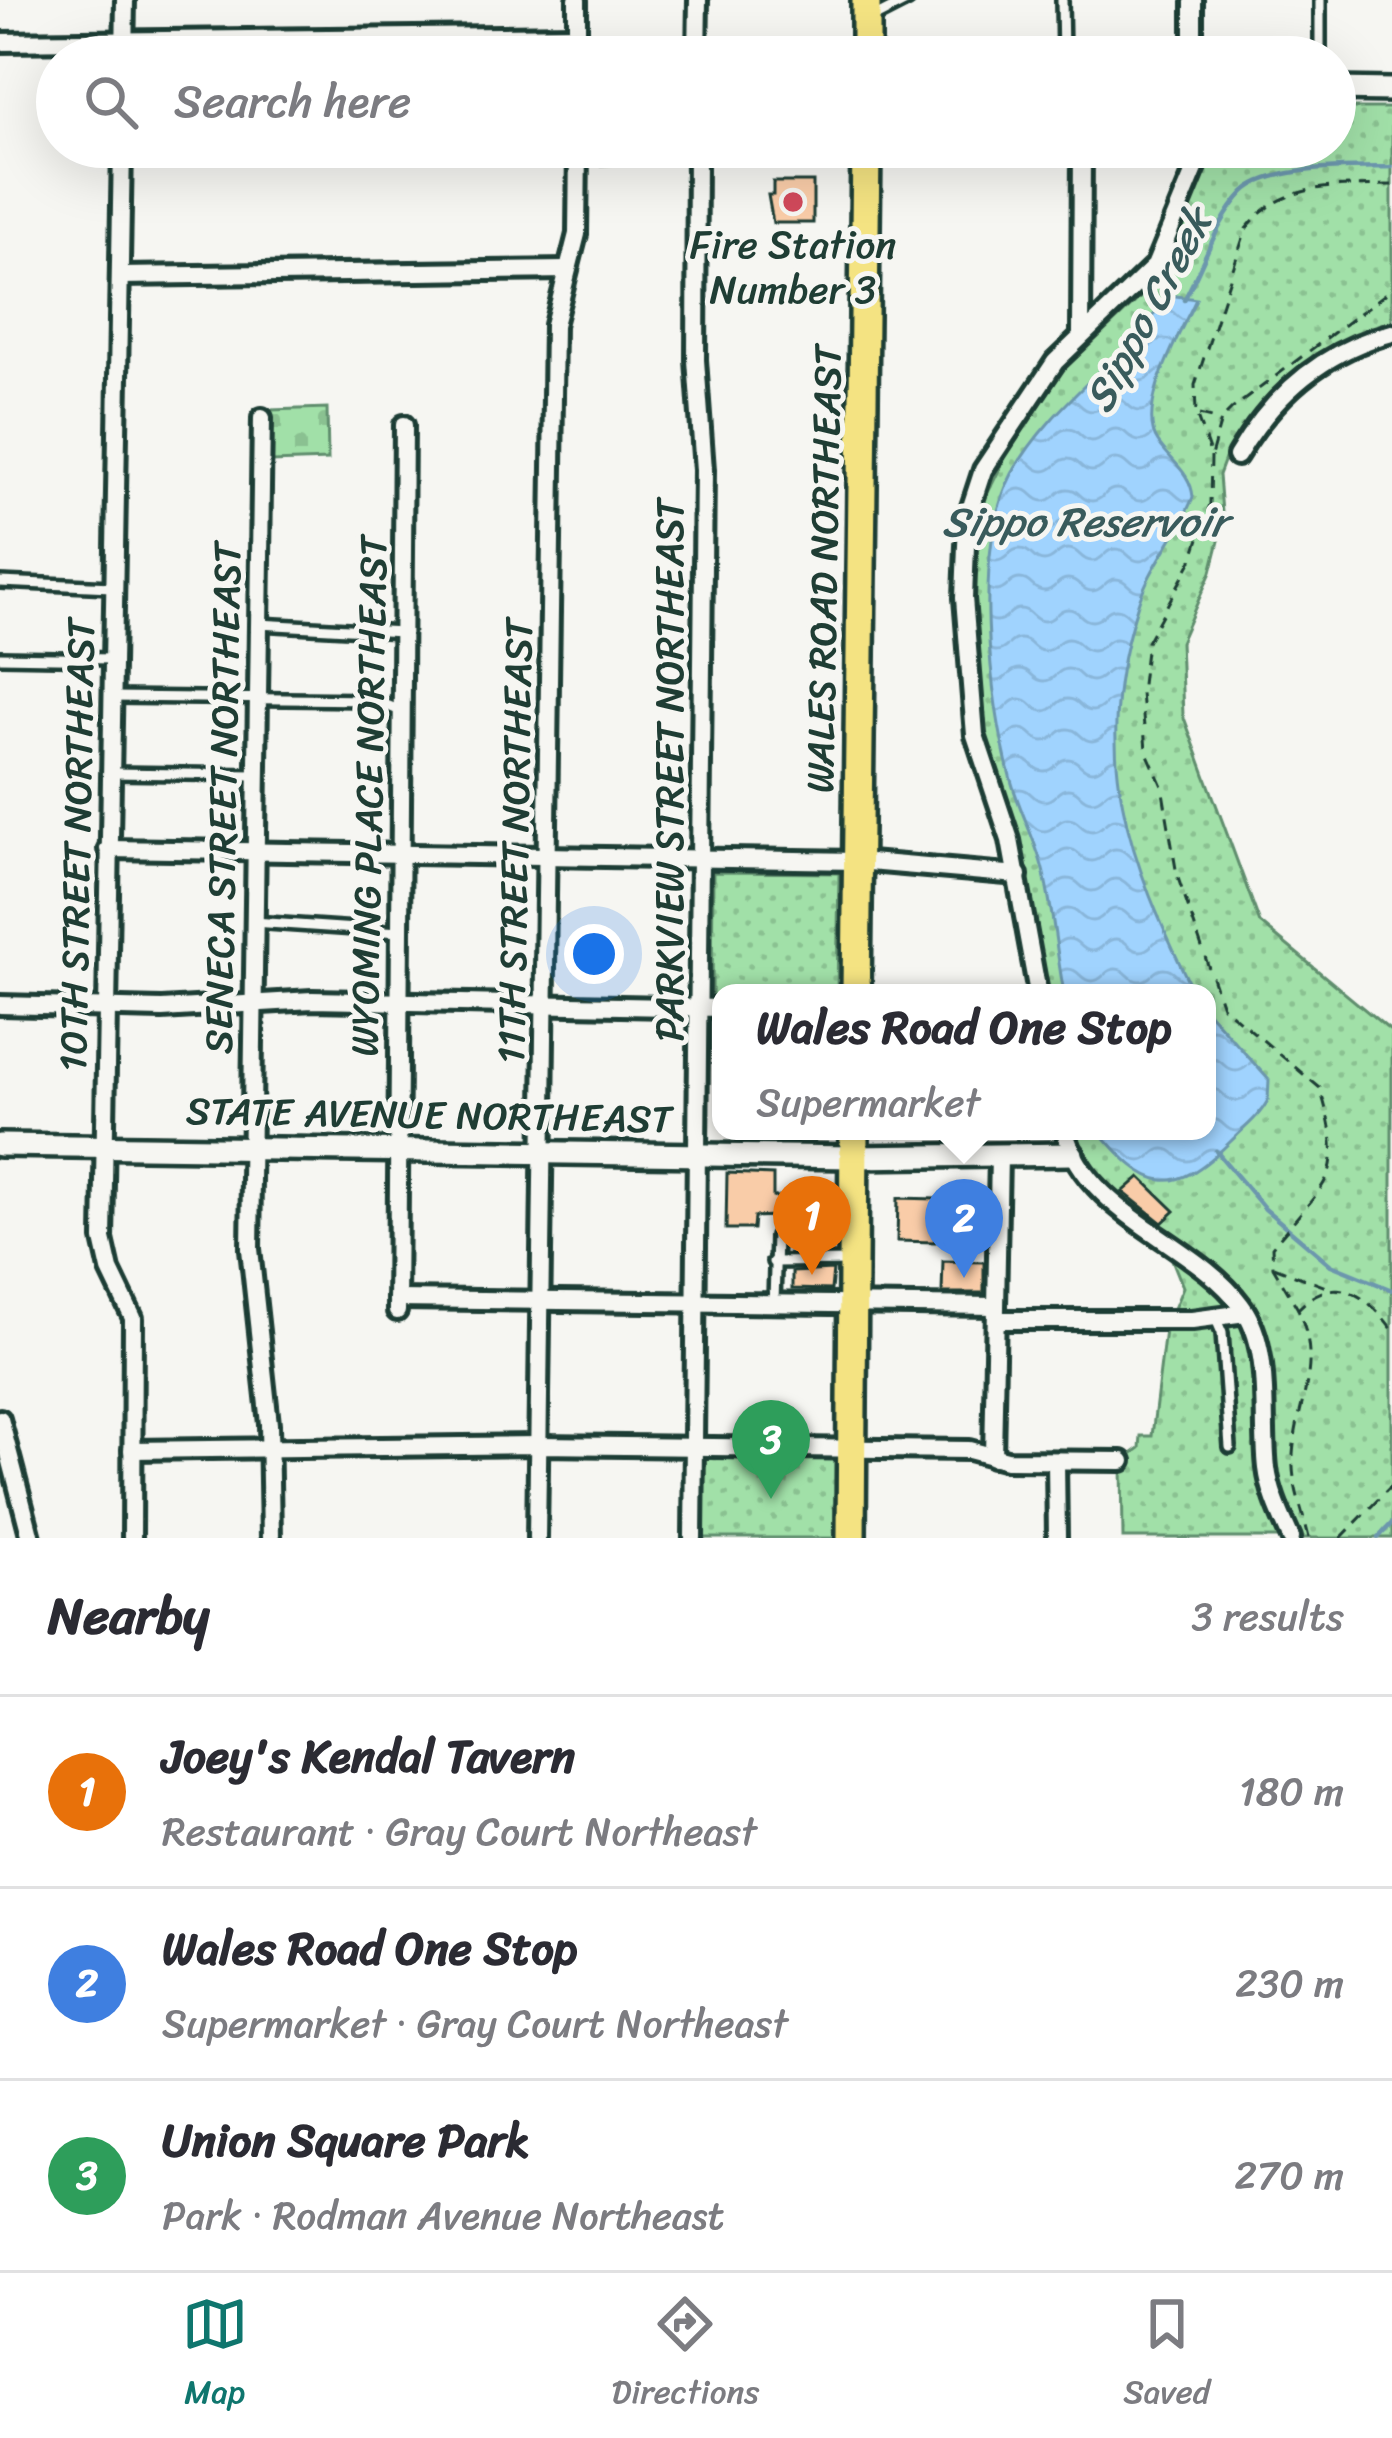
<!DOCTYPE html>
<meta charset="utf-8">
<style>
body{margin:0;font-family:Sriracha,sans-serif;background:#f2f2f3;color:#2b2b33}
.you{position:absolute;left:594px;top:954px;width:42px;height:42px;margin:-30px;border:9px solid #fff;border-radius:50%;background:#1a73e8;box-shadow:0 0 0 18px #1a73e833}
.badge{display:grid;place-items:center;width:78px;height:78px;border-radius:50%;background:#0f766e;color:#fff;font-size:39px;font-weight:700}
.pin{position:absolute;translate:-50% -99px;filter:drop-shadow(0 3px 6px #0008)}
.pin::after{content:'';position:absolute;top:63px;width:42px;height:36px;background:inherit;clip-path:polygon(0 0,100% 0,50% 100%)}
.popup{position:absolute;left:712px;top:984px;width:504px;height:156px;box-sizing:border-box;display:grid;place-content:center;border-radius:24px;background:#fff;filter:drop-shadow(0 3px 9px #0005);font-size:39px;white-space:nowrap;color:#7c7c81}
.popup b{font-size:45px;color:#2b2b33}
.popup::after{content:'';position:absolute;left:50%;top:100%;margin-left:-24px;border:24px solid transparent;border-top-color:#fff}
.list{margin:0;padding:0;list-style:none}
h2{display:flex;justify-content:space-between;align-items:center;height:156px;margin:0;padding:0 48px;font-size:51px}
h2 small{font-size:39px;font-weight:400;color:#7c7c81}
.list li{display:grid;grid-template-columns:78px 1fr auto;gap:36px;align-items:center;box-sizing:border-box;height:192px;padding:0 48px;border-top:3px solid #e1e1e2}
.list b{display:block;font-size:45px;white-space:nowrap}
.list p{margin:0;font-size:39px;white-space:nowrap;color:#7c7c81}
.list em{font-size:39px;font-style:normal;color:#7c7c81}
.icon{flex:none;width:66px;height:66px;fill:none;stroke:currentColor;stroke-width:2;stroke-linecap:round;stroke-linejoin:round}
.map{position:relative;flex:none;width:1392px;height:1538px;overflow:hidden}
.search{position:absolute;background:#fff;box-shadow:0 12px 48px #0002;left:36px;right:36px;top:36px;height:132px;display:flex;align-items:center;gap:30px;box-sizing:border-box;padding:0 42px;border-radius:66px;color:#7c7c81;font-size:45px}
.sheet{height:732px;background:#fff}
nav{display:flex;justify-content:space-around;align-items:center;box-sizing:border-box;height:168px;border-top:3px solid #e1e1e2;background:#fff;font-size:33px;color:#7c7c81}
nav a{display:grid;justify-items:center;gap:6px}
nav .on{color:#0f766e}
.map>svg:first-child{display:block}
.cemetery{fill:url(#cemetery-stones);stroke:#608e6e;stroke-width:3}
.park{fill:url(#park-dots);stroke:#608e6e;stroke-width:3}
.water{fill:url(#water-waves);stroke:#6c97ad;stroke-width:3}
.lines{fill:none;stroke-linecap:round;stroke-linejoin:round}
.stream{stroke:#6c97ad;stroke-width:4.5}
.building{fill:#f9cca8;stroke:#1f3d34;stroke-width:3}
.service-casing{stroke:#1f3d34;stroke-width:18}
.minor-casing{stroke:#1f3d34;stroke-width:26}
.tertiary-casing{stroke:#1f3d34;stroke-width:30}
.primary-casing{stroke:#1f3d34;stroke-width:36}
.path{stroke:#1f3d34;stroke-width:3;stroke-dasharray:12 9;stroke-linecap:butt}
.service{stroke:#f6f6f2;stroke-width:9}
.minor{stroke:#f6f6f2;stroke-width:16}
.tertiary{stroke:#f6f6f2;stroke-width:21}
.primary{stroke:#f4e382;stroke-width:27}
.poi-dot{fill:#d1495b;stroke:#f6f6f2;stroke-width:4.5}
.labels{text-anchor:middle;stroke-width:10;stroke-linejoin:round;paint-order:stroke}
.poi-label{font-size:39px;fill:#1f3d34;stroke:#f6f6f2}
.street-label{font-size:39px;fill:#1f3d34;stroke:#f6f6f2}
.water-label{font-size:42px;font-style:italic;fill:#395b5c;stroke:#f6f6f2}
</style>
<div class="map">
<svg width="1392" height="1538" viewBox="0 0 1392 1538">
<defs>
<pattern id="cemetery-stones" width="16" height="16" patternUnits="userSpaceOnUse" patternTransform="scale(3)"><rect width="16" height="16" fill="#a1e0a8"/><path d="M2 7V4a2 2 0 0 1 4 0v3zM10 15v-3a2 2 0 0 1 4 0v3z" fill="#8ac191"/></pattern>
<pattern id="park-dots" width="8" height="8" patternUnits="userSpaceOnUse" patternTransform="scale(3)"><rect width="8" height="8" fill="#a1e0a8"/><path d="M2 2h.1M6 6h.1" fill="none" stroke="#8ac191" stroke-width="1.8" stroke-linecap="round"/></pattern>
<pattern id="water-waves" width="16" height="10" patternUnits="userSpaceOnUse" patternTransform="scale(3)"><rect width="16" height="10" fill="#a0d3fe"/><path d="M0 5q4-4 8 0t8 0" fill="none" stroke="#89b6da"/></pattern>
</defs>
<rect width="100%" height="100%" fill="#f6f6f2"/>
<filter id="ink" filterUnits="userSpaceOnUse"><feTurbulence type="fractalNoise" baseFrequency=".00833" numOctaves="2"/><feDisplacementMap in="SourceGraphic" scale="24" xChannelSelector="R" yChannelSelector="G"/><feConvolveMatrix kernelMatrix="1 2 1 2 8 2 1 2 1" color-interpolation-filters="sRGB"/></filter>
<g filter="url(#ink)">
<polygon class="cemetery" points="327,408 328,460 272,462 271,410"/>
<g class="park">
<polygon points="1335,108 1392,108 1392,330 1308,361 1256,410 1229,448 1219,475 1223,525 1211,572 1180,642 1183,715 1260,923 1392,1032 1392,1538 1123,1538 1122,1461 1140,1448 1141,1436 1152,1436 1165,1330 1183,1287 1163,1237 1088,1161 1072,1131 1207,1131 1207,993 1048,993 1020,850 983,740 970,603 972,525 1004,460 1056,377 1161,278 1216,147 1335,147"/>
<polygon points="713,872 839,873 837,993 721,993 721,1001 712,1001"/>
<polygon points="704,1458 838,1459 838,1538 703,1538"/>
</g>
<g class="water">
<path d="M1169,295L1196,299C1181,332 1135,409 1158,442C1171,461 1191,473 1193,497C1179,534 1150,566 1138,604C1089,754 1127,857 1194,993H1064C1056,951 1053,907 1042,866C1034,837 1019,809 1011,780C989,698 972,549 1012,474C1050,404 1124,359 1169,295Z"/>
<path d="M1207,1011L1269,1080L1268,1100C1260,1116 1243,1129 1230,1142C1172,1199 1149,1190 1099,1131H1207Z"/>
</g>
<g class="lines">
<g class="stream">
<path d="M1184,300C1203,266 1216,221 1244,192C1271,165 1355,168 1392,167"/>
<polyline points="1216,1151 1265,1209 1331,1265 1392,1290"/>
<polyline points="1378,1538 1392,1523"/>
</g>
</g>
<g class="building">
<polygon points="773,182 813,182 813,223 773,223 768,195 773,195"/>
<polygon points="727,1173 773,1175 773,1197 796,1197 796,1215 754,1217 753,1229 726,1229"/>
<polygon points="1140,1177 1175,1211 1162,1223 1123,1192"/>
<polygon points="898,1198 936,1199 935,1242 897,1241"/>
<polygon points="943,1261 984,1262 984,1293 942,1293"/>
<polygon points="833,1270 831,1290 792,1289 792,1272"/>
</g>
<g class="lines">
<defs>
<g id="service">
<polyline points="1062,0 1063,57"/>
<polyline points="1320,0 1320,53"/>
<polyline points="871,19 908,0"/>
<polyline points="0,582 112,587"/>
<polyline points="258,624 402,632"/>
<polyline points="0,657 112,659"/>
<polyline points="111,697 374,700 401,711"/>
<polyline points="111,773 255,775"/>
<polyline points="253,922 400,932"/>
<polyline points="773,1262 851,1261"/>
<polyline points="774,1302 776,1236 811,1217 849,1217"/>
<polyline points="1216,1319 1222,1333 1230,1447"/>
</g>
<g id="minor">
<polyline points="577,0 577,57"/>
<polyline points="0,42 577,35"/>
<polyline points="124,57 125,0"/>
<polyline points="697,57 698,0"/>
<polyline points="1181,57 1193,41 1193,0"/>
<polyline points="122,147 103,1239 110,1270 133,1318 132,1538"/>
<polyline points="578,154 818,147"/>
<polyline points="120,276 567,270"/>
<polyline points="1081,334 1082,147"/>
<polyline points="262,418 250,1249 269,1424 271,1538"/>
<path d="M1237,456C1273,395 1322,351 1392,333"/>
<polyline points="108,849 858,861 1018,875"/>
<polyline points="1038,993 1010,840 975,735 964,598 967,519 983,470 1055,362 1155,266 1204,147"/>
<polyline points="0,1005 162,1009 312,1000 721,1008"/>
<path d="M1065,1131C1085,1214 1196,1243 1241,1305C1273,1348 1261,1417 1267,1468C1270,1493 1281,1515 1291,1538"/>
<polyline points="397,1299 996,1306"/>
<polyline points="397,1311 404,425"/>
<polyline points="996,1320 1192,1320 1246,1313"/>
<polyline points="0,1419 31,1538"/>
<polyline points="132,1450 538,1445 969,1450 1007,1460 1122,1461"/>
<polyline points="993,1457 999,1156"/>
<polyline points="1056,1461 1057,1538"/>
<polyline points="537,1538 554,325 577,234 578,147"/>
<polyline points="693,1538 704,470 696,360 697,147"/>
</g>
<g id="tertiary">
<polyline points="1335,89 1392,90"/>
<polyline points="0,1145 854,1157 1072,1154"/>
</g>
<g id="primary">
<polyline points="866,0 866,57"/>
<polyline points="856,993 866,147"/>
<polyline points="851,1538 854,1131"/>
</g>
</defs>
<use href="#service" class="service-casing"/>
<use href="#minor" class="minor-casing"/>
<use href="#tertiary" class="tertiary-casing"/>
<use href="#primary" class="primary-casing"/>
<g class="path">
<path d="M1392,185C1336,187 1283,181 1246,229L1195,385L1196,414L1211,456L1221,420L1232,409L1392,289"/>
<polyline points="1199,415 1219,420"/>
<path d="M1211,456L1210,504L1192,560L1147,642L1141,693L1146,750L1162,786L1177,875L1222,1006L1320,1088C1348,1182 1327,1178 1272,1247L1273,1267L1298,1309"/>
<polyline points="1274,1267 1326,1287"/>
<path d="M1309,1538C1303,1511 1291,1484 1293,1455C1297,1397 1324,1369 1298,1309C1333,1272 1365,1292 1392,1329"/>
<polyline points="1341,1538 1392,1485"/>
</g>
<use href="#service" class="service"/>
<use href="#minor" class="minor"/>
<use href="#tertiary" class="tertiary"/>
<use href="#primary" class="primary"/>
</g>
</g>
<circle class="poi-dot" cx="793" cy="202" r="12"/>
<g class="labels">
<g class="poi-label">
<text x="793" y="258">Fire Station<tspan x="793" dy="45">Number 3</tspan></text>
</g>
<g class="street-label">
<text transform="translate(823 569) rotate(-89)" y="14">WALES ROAD NORTHEAST</text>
<text transform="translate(669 770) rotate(-90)" y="14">PARKVIEW STREET NORTHEAST</text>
<text transform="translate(368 796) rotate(-89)" y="14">WYOMING PLACE NORTHEAST</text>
<text transform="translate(222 798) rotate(-89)" y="14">SENECA STREET NORTHEAST</text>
<text transform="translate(514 841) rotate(-89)" y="14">11TH STREET NORTHEAST</text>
<text transform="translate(76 845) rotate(-89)" y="14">10TH STREET NORTHEAST</text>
<text transform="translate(429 1114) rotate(1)" y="14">STATE AVENUE NORTHEAST</text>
</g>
<g class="water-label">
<text transform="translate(1147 310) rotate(-62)" y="15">Sippo Creek</text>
<text x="1085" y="536">Sippo Reservoir</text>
</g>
</g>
</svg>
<div class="you"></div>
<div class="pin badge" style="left:812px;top:1275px;background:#e8710a">1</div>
<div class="pin badge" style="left:964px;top:1278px;background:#3f7fe0">2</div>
<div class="popup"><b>Wales Road One Stop</b>Supermarket</div>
<div class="pin badge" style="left:771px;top:1499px;background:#2e9e5b">3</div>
<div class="search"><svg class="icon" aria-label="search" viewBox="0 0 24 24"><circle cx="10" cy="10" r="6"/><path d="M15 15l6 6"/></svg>Search here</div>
</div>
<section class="sheet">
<h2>Nearby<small>3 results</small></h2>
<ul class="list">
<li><span class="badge" style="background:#e8710a">1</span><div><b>Joey's Kendal Tavern</b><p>Restaurant · Gray Court Northeast</p></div><em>180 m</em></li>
<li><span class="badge" style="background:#3f7fe0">2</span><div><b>Wales Road One Stop</b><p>Supermarket · Gray Court Northeast</p></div><em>230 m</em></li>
<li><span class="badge" style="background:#2e9e5b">3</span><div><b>Union Square Park</b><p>Park · Rodman Avenue Northeast</p></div><em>270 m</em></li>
</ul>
</section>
<nav>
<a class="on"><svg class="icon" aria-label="map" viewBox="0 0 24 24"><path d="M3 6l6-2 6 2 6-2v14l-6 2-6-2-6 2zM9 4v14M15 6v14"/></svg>Map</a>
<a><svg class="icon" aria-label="directions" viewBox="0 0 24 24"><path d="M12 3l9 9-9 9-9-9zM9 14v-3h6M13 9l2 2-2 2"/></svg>Directions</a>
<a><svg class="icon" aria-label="saved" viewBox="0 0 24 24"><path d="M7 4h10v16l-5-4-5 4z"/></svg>Saved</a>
</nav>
